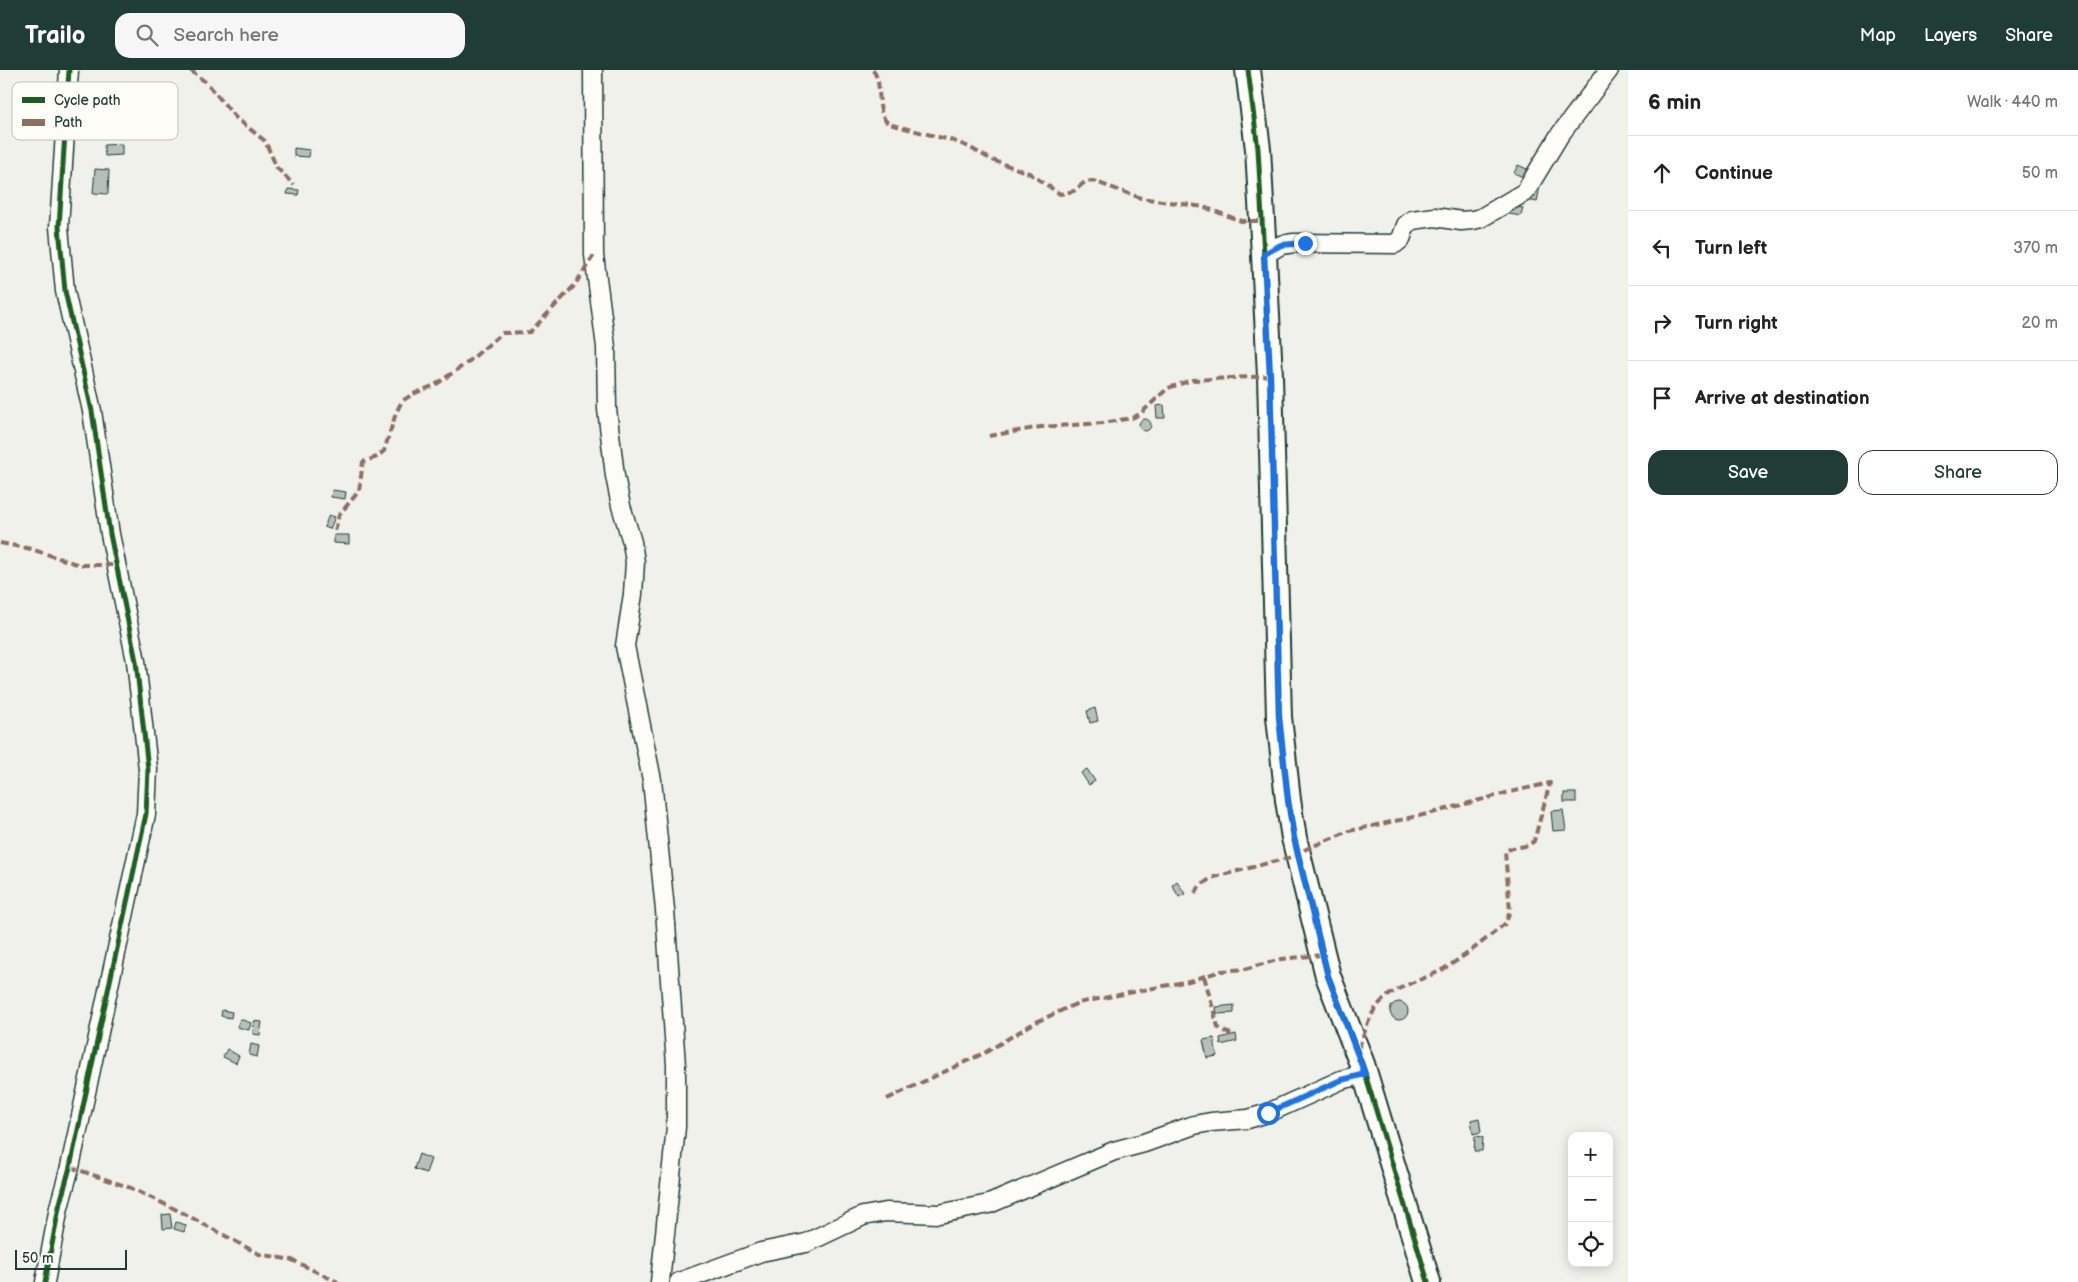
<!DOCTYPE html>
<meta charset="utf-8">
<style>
body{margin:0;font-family:"Balsamiq Sans",sans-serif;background:#f6f6f6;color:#222}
.controls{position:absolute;right:15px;bottom:15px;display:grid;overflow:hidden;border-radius:10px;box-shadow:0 2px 12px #0003}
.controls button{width:45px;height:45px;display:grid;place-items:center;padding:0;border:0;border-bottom:1px solid #e0e0e0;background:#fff;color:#222;font:25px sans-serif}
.scale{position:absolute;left:15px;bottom:12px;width:112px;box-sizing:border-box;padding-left:5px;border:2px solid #1f3d34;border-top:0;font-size:14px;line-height:18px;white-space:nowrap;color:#1f3d34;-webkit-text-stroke:4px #fdfcf7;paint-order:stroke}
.stop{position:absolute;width:15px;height:15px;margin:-11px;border:4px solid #1a73e8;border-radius:50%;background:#fff}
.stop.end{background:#1a73e8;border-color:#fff;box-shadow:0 1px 5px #0008}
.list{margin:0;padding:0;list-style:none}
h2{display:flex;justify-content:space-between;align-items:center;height:65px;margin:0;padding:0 20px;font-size:21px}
h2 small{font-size:16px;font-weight:400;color:#767676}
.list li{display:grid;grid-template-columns:32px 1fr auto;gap:15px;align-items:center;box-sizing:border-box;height:75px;padding:0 20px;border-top:1px solid #e0e0e0}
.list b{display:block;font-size:19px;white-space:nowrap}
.list em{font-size:16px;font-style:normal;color:#767676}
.actions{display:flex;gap:10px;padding:15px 20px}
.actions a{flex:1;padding:11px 0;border:1px solid #1f3d34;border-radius:15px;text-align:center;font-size:18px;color:#1f3d34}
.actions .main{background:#1f3d34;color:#fff}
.icon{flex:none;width:28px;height:28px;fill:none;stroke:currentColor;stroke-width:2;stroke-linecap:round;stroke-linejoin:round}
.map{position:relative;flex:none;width:1628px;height:1212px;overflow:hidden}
header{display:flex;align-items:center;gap:30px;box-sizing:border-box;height:70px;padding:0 25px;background:#1f3d34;color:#fff}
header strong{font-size:24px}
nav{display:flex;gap:28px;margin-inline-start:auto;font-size:18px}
.search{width:350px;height:45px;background:#f6f6f6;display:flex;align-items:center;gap:12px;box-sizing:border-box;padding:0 18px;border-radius:15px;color:#767676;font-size:19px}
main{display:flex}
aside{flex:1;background:#fff}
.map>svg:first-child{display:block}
.building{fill:#b6bfb8;stroke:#1f3d34}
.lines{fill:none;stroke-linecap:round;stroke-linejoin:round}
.street-casing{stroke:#1f3d34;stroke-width:21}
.secondary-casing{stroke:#1f3d34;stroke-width:28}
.street{stroke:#fdfcf7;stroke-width:18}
.secondary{stroke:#fdfcf7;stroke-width:24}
.quiet{stroke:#8d6e63;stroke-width:4;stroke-dasharray:8 4;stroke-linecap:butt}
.cycleway-casing{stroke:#fdfcf7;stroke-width:8}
.cycleway{stroke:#1b5e20;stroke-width:5}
.route{stroke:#1a73e8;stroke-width:6}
.key{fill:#fdfcf7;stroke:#bac3bc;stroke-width:1}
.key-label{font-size:14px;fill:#1f3d34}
</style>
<header>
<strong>Trailo</strong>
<div class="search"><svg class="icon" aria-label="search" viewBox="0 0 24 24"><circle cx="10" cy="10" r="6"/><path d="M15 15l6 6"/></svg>Search here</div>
<nav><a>Map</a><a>Layers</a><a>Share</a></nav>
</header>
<main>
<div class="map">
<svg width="1628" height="1212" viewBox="0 0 1628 1212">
<rect width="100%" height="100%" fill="#f0f1eb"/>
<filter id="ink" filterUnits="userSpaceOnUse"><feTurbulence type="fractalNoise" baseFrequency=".02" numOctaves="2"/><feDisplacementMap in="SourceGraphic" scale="10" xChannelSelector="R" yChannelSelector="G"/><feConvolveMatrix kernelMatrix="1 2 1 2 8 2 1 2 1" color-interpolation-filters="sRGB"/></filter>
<g filter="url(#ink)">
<g class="building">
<polygon points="122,74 122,85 105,86 104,75"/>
<polygon points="294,78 310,80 309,87 294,86"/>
<polygon points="1518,95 1529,100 1525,108 1514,103"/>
<polygon points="95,99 109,100 108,124 93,123"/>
<polygon points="1530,114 1540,116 1537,132 1527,130"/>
<polygon points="288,119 299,120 298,125 287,124"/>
<polygon points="1510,136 1523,138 1521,146 1509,144"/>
<polygon points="1164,335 1165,348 1157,348 1156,336"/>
<circle cx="1145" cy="355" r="6"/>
<polygon points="332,420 346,422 345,429 331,427"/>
<polygon points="329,445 335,447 330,459 324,457"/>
<polygon points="334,465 349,465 349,474 334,473"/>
<polygon points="1095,638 1098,651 1090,653 1087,641"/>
<polygon points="1087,699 1095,711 1089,715 1081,703"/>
<rect x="1564" y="723" width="12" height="9"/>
<polygon points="1563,740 1566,760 1553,761 1551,741"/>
<polygon points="1177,811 1185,824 1179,827 1172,815"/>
<circle cx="1399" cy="941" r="9"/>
<polygon points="1234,935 1234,943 1217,944 1216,937"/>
<polygon points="222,940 232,942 231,948 221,946"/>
<polygon points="240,949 251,953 249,960 237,957"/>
<polygon points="254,951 262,952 260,965 253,964"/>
<polygon points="1236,964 1237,971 1221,975 1220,968"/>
<polygon points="1214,968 1217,986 1207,988 1203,970"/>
<polygon points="251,974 259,976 257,987 249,985"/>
<polygon points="227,979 239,986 236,993 223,987"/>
<polygon points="1479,1048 1481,1062 1473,1064 1471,1050"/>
<polygon points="1475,1066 1483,1067 1482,1081 1474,1081"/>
<polygon points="419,1084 431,1089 426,1103 414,1099"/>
<polygon points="170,1144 172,1158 163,1159 162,1145"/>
<polygon points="176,1152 186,1155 184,1162 174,1159"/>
</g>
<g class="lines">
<defs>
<g id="street">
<polyline points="593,0 594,185 606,277 607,339 615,406 621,436 632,472 635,492 633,524 625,576 652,710 665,840 676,995 676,1057 660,1212"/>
<polyline points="1264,185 1281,175 1294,173 1395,174 1401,169 1406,155 1412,150 1435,147 1461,151 1473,150 1481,148 1525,122 1559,66 1609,0"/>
<polyline points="45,1212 59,1137 70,1097 146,744 148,699 136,591 110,464 92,341 65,221 59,157 69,0"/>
<polyline points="679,1212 761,1182 806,1173 863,1146 886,1142 939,1144 989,1134 1114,1081 1144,1073 1194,1055 1211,1052 1248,1049 1268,1043 1341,1010 1365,1004"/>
</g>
<polyline id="secondary" points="1248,0 1258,79 1264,185 1270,306 1279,647 1288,730 1294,768 1328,906 1362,994 1428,1212"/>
</defs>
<use href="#street" class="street-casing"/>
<use href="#secondary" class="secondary-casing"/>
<use href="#street" class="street"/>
<use href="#secondary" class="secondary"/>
<g class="quiet">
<polyline points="190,0 208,14 235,47 265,71 277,98 294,115"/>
<path d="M873,0C885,17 873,41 889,54L954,71L969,77L992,90L1029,103L1060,124L1074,121L1085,112L1093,111L1141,128L1204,137L1241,151H1262"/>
<polyline points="989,366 1041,357 1103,353 1132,348 1140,344 1168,318 1192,310 1270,306"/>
<polyline points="335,461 339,445 359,421 363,392 377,387 384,381 396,343 402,331 413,324 435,315 467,293 502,263 530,262 574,216 594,185"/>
<polyline points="0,473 31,479 80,495 116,495"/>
<path d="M1195,823L1200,816L1211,808L1299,785L1306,779L1349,761L1432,743L1506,723L1550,713L1534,771C1525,780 1514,774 1505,782L1510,841L1506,853C1486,869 1462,889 1440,901C1420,911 1395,916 1379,934C1368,946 1365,964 1358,979L1359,982"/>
<polyline points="1204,906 1218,957 1222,961 1231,964"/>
<polyline points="887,1029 986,982 1034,953 1078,933 1189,911 1221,901 1245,899 1281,889 1322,885"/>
<polyline points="70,1097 131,1118 181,1142 259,1184 292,1190 338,1212"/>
</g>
<defs>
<g id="cycleway">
<polyline points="1248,0 1258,79 1264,185 1270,306 1279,647 1288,730 1294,768 1328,906 1362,994 1428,1212"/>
<polyline points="45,1212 59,1137 70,1097 146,744 148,699 136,591 110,464 92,341 65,221 59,157 69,0"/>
</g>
</defs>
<use href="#cycleway" class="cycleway-casing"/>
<use href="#cycleway" class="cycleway"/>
</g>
</g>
<g class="lines" filter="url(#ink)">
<polyline class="route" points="1268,1043 1341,1010 1365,1004 1328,906 1294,768 1288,730 1279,647 1270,306 1264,184 1281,175 1305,173"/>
</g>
<rect x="12" y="12" width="166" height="58" rx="8" class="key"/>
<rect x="22" y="27" width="23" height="6" fill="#1b5e20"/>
<rect x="22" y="49" width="23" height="7" fill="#8d6e63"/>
<g class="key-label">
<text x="54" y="35">Cycle path</text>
<text x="54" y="57">Path</text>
</g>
</svg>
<div class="controls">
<button>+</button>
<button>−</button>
<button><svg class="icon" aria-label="locate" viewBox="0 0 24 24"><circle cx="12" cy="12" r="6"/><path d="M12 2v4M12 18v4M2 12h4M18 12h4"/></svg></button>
</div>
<div class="scale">50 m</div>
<div class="stop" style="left:1268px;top:1043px"></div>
<div class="stop end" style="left:1305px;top:173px"></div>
</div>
<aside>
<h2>6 min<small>Walk · 440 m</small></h2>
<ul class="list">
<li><svg class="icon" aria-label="ahead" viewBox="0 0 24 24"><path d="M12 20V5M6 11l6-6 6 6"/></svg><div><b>Continue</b></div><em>50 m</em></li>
<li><svg class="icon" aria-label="left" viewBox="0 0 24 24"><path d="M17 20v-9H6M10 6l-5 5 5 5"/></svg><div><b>Turn left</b></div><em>370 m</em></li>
<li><svg class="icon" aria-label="right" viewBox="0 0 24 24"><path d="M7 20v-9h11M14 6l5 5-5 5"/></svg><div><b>Turn right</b></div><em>20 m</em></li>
<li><svg class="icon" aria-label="arrive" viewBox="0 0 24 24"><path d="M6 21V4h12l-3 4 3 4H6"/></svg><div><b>Arrive at destination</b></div></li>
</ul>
<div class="actions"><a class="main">Save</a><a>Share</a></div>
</aside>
</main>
